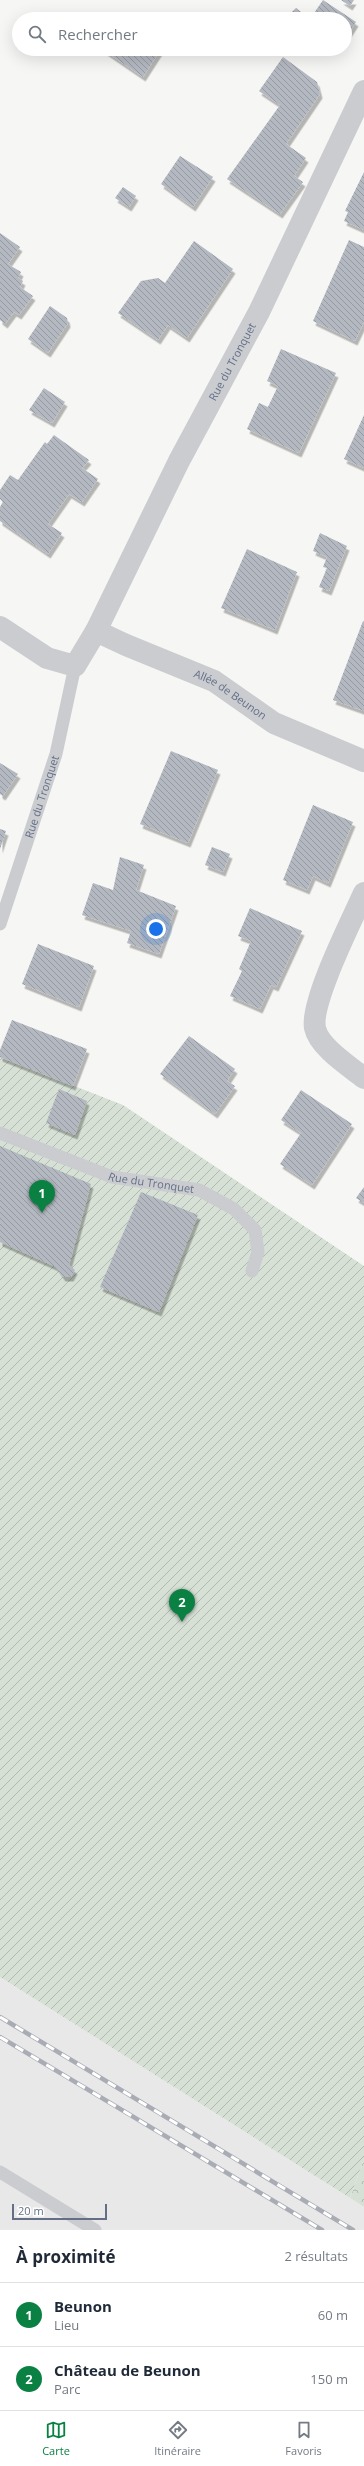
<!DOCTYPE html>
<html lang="fr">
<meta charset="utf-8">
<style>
body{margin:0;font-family:"Open Sans",sans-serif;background:#f2f2f3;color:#1f2937}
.scale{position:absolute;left:12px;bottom:10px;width:95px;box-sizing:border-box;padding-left:4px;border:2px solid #646f87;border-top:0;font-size:11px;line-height:14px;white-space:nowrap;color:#646f87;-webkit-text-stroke:3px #fff;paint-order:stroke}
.you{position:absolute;left:156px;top:929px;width:14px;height:14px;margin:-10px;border:3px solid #fff;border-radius:50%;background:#1a73e8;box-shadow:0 0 0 6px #1a73e833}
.badge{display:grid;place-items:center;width:26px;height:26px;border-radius:50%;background:#0b8043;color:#fff;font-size:13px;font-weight:700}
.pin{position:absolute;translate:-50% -33px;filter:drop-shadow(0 1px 2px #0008)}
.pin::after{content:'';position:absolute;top:21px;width:14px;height:12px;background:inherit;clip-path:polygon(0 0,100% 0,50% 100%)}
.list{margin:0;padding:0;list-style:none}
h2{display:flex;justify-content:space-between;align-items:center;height:52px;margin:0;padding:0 16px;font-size:17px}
h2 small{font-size:13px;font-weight:400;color:#747a83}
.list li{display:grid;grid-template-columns:26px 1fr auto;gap:12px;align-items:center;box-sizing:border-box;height:64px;padding:0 16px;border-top:1px solid #e0e1e3}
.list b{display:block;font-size:15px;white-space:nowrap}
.list p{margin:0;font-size:13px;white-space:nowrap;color:#747a83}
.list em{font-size:13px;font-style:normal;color:#747a83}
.icon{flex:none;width:22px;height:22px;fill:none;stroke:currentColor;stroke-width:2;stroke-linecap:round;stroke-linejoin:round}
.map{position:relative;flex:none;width:364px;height:2230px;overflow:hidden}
.search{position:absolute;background:#fff;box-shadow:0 4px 16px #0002;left:12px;right:12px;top:12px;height:44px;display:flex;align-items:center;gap:10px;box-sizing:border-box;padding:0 14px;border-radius:22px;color:#747a83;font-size:15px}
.sheet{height:180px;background:#fff}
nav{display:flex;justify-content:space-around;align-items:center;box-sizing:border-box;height:56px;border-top:1px solid #e0e1e3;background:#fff;font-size:11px;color:#747a83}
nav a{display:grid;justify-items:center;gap:2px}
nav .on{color:#0b8043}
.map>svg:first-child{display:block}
.built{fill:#e7e8e7}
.forest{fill:url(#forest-crowns)}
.garden{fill:url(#garden-furrows)}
.building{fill:url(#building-back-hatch);filter:url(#shadow)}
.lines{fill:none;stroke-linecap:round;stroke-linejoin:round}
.lane{stroke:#caccd0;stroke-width:13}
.street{stroke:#caccd0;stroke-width:22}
.rail-casing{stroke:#a9acb4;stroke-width:4.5}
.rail{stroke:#fff;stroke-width:3;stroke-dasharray:9;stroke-linecap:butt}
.labels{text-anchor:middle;stroke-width:4;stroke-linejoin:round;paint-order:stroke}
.street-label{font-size:11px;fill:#646f87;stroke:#fff}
</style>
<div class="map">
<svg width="364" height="2230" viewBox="0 0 364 2230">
<defs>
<pattern id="forest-crowns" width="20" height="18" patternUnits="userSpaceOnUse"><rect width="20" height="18" fill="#d6e0d5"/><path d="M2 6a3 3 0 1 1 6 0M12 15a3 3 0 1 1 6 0" fill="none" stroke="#b1bab2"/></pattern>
<pattern id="garden-furrows" width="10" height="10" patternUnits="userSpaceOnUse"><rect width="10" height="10" fill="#d6e0d5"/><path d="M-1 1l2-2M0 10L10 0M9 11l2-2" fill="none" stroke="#b1bab2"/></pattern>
<pattern id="building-back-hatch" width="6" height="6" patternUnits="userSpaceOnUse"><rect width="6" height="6" fill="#b4b8c0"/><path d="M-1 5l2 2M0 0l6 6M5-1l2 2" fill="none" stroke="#969aa2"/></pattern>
<filter id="shadow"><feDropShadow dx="2.5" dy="4.5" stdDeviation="0" flood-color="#0004"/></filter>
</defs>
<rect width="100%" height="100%" fill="#f6f7f4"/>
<polygon class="built" points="0,1977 364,2207 364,2230 0,2230"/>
<polygon class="forest" points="364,2159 364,2207 350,2198"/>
<polygon class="garden" points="0,1057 123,1105 364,1266 364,2159 350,2198 0,1977"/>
<g class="building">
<polygon points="323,0 356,22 345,39 345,19 310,19"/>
<polygon points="341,0 354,0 350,6"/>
<polygon points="296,8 310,19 284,19"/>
<polygon points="106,12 117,19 102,19"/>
<polygon points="102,49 161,49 143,77"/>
<polygon points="283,57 317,82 320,94 286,144 306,158 294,176 303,182 280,214 227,179 280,105 259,91"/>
<polygon points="180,156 213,177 193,207 161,184"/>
<polygon points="364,172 364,230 344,221 348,212 345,211"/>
<polygon points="123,187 136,196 129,207 115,198"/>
<polygon points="0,233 20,247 8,264 21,272 18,278 23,281 20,287 33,296 19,315 14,312 5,324 0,320"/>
<polygon points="349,240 364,247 364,322 355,341 313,321"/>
<polygon points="194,241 233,269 187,338 168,325 158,340 118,313 141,281 158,278 165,283"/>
<polygon points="50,306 67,318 68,323 48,353 28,339"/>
<polygon points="281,349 336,373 299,453 247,429 259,403 268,407 278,386 267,381"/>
<polygon points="44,388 65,402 52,423 29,410"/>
<polygon points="364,415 364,468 344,459"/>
<polygon points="54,435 89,460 82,468 98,479 82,502 69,494 48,524 62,533 48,554 0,521 0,507 3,502 0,499 0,490 10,475 18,480 45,442 47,444"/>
<polygon points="320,533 347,546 329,591 319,587 327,568 323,567 327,557 313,551"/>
<polygon points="247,549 297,572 275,630 221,608"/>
<polygon points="363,621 364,622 364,711 333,700"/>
<polygon points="171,751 218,770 188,843 140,824"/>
<polygon points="0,763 18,774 3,796 0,794"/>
<polygon points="313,805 353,822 328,883 313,876 307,890 283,880"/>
<polygon points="0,829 6,831 0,849"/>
<polygon points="212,847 230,854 223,872 205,865"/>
<polygon points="120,857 144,865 136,890 176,906 159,954 127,943 131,931 82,915 93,883 113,890"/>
<polygon points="250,908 302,931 276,987 271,985 260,1009 230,996 242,971 239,969 251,941 238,936"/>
<polygon points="38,944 94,966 79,1007 22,984"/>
<polygon points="12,1020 87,1049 73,1086 0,1057 0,1050"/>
<polygon points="189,1036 235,1069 227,1081 235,1086 215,1114 160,1074"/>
<polygon points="59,1089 87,1101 75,1135 46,1123"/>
<polygon points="301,1090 352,1124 312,1185 280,1164 301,1133 281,1120"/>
<polygon points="0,1146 91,1184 69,1265 75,1270 71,1277 63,1277 56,1267 0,1242"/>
<polygon points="364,1187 364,1203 356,1198"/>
<polygon points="141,1192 198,1215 159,1312 100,1287"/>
</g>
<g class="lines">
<g class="lane">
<path id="s1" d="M0,924L56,754L75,666"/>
<path id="s2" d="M0,1133L112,1177L199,1190L234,1209L255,1230L258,1252L252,1271"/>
<polyline points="0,2172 95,2230"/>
</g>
<g class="street">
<path id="s3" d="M0,627L47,658L75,666L96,631L179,461L259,312L364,91"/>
<path id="s4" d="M96,631L126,645L214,681L274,723L364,761"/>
<path d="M364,893C352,920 310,1002 315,1028C319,1047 349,1066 364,1078"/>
</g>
<defs>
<g id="rail">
<polyline points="0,2017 353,2230"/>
<polyline points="0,2037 322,2230"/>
</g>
</defs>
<use href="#rail" class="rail-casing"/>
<use href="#rail" class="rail"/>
</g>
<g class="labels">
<g class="street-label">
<text dy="4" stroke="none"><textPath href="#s3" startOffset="428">Rue du Tronquet</textPath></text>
<text dy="4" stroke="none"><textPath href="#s4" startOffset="149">Allée de Beunon</textPath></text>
<text dy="4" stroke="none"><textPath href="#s1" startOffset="134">Rue du Tronquet</textPath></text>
<text dy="4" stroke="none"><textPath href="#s2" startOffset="160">Rue du Tronquet</textPath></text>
</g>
</g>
</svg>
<div class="scale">20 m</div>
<div class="you"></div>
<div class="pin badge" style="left:42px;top:1213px">1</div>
<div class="pin badge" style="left:182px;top:1622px">2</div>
<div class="search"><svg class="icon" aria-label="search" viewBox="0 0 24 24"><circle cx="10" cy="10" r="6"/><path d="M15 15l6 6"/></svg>Rechercher</div>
</div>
<section class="sheet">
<h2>À proximité<small>2 résultats</small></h2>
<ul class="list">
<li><span class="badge">1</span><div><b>Beunon</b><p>Lieu</p></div><em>60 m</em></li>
<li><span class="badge">2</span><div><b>Château de Beunon</b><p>Parc</p></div><em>150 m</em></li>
</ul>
</section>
<nav>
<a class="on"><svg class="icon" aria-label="map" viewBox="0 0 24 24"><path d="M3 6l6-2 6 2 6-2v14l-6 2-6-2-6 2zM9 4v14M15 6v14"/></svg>Carte</a>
<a><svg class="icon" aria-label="directions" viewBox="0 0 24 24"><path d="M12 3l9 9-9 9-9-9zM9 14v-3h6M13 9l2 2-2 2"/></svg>Itinéraire</a>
<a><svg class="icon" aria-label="saved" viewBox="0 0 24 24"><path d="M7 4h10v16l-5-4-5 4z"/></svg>Favoris</a>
</nav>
